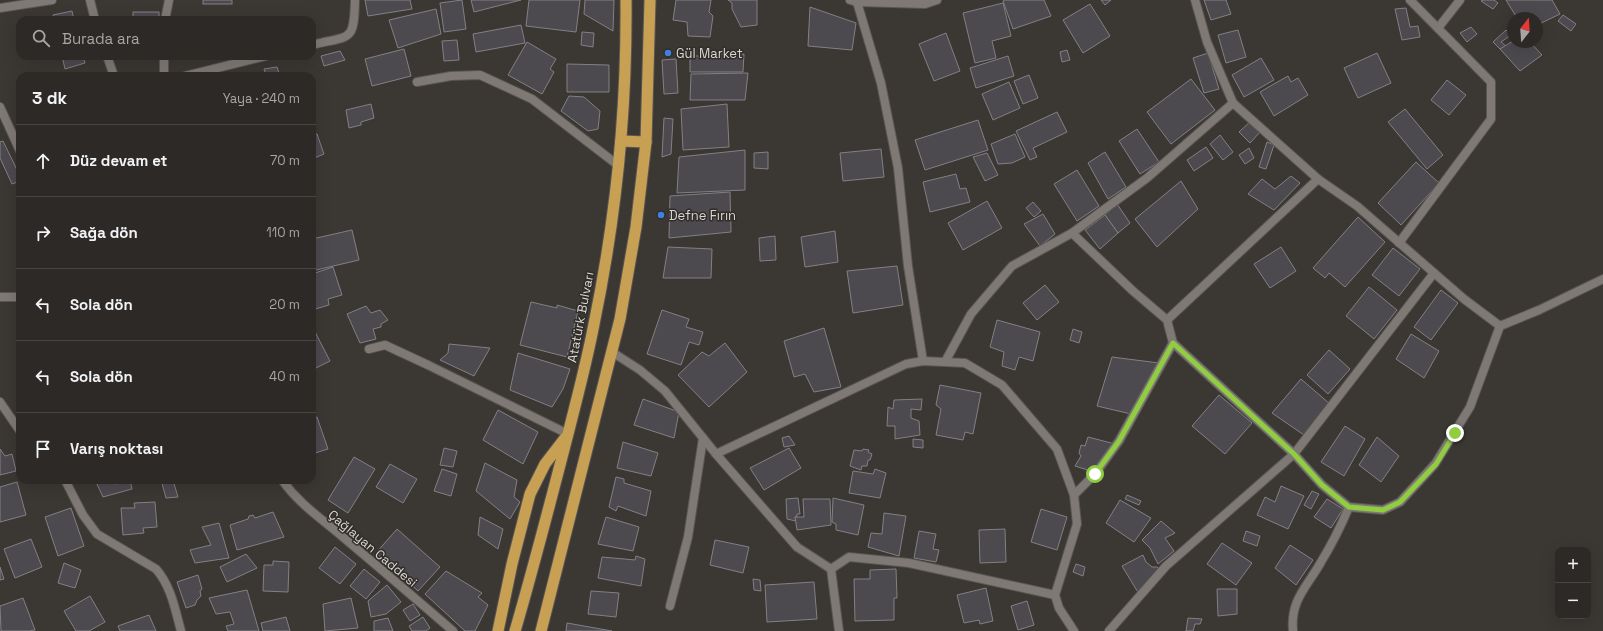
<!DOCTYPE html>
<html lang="tr">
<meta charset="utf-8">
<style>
body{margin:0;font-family:"Space Grotesk",sans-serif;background:#383532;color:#f1f3f6}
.controls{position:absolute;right:12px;bottom:12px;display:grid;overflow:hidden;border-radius:8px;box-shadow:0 4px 16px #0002}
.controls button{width:36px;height:36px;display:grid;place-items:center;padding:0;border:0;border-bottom:1px solid #484543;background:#2c2926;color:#f1f3f6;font:20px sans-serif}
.compass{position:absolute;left:1507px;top:12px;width:36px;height:36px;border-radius:50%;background:#2c2926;box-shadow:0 4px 16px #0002;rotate:17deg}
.stop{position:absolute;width:12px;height:12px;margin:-9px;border:3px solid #90cd40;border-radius:50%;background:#fff}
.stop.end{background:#90cd40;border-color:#fff;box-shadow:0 1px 4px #0008}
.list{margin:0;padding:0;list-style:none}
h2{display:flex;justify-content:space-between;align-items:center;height:52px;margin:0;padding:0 16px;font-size:17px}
h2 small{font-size:13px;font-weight:400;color:#a6a6a7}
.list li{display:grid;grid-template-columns:26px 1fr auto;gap:12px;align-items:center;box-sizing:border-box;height:72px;padding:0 16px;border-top:1px solid #484543}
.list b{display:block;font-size:15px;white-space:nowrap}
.list em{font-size:13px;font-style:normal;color:#a6a6a7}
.icon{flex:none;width:22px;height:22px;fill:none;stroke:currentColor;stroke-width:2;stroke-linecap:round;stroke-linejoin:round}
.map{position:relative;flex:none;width:1603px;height:631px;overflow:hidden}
.search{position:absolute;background:#2c2926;box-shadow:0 4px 16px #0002;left:16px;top:16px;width:300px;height:44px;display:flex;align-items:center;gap:10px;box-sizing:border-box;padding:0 14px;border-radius:12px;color:#a6a6a7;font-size:15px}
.panel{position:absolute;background:#2c2926;box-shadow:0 4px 16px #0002;left:16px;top:72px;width:300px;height:412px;border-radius:12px}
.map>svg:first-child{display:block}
.building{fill:#4d4a4f;stroke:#838085}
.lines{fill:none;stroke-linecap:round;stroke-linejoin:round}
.minor-casing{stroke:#595552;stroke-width:10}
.tertiary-casing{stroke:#595552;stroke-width:10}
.trunk-casing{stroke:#595552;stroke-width:13}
.minor{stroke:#7e7975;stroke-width:8}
.tertiary{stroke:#7e7975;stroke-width:8}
.trunk{stroke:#c7a054;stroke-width:11}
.route{stroke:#90cd40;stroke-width:5}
.shop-dot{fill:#3f7fe0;stroke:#312d29;stroke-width:1.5}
.labels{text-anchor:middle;stroke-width:3;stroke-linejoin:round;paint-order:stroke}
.poi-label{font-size:13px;fill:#d9d6d4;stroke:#312d29;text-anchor:start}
.street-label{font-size:13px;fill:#d9d6d4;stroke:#312d29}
</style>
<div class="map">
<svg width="1603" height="631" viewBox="0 0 1603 631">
<rect width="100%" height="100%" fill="#3b3733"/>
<g class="building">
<rect x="203" y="0" width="29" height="4"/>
<polygon points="365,0 410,0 412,9 368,16"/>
<polygon points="462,0 466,29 444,32 440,3"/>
<polygon points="471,0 521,0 474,12"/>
<polygon points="529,0 580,0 576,32 526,26"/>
<polygon points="585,0 614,0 613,31 584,14"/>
<polygon points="676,0 711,0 709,12 713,16 710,37 688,36 687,22 673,20"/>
<polygon points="728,0 757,0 757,25 741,27 732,9 732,3"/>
<polygon points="1005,0 1044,0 1051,16 1013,29 1003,1"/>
<polygon points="1101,0 1111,0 1105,5"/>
<polygon points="1204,0 1226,0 1231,14 1211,20"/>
<polygon points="1483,0 1494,0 1498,3 1493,9 1481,1"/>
<polygon points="1506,0 1552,0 1560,14 1537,25 1537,18 1517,18"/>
<polygon points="1003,3 1011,36 992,41 996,58 975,63 963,13"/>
<polygon points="1090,4 1110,36 1083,53 1063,20"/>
<polygon points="810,7 856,23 852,50 808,46"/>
<polygon points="1406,8 1410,27 1418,26 1420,37 1402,40 1395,9"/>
<polygon points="436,9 441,34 398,48 389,20"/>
<polygon points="72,11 74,20 54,20 53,15"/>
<rect x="133" y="12" width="26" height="8"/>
<polygon points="1563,15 1576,24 1571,31 1558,21"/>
<polygon points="521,25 525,43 476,52 473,34"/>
<polygon points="1471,27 1477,34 1467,42 1460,33"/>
<polygon points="1238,30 1246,57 1226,63 1218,35"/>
<polygon points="1506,30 1511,35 1501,42 1506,46 1500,49 1493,42"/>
<polygon points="582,32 594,33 593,47 581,45"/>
<polygon points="946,33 960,71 934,81 919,44"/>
<polygon points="457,40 459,60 444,61 442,41"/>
<polygon points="1513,41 1513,42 1530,42 1542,55 1520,71 1500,49"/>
<polygon points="527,42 556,59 550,69 554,72 542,94 508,75"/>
<polygon points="404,49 411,76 372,86 365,59"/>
<polygon points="1067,50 1070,60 1062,62 1060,52"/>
<polygon points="340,51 345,60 324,66 321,56"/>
<polygon points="1208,53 1219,89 1204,93 1193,58"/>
<polygon points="1377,53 1391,83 1358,98 1344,68"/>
<polygon points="707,54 724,54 724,58 735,58 736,54 744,54 743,72 690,72 690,55 705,57"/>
<polygon points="62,56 83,56 85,63 65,69"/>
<polygon points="1008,56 1014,76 976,88 970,68"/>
<polygon points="1261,58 1274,80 1244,97 1232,75"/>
<polygon points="676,59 678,93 664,94 662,60"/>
<polygon points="567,64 609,65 609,92 567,92"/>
<polygon points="277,67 280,76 266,76 264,69"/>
<polygon points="748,73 745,100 690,100 691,74"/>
<polygon points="1029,75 1038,98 1023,104 1014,81"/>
<polygon points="1288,76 1291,82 1298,78 1308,95 1274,116 1260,92"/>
<polygon points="1191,79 1215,110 1171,144 1147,112"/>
<polygon points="1447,80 1466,95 1449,115 1431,100"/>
<polygon points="1009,82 1020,108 993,120 982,94"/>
<polygon points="569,96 584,97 600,111 598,129 588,131 561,111"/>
<polygon points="371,104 374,118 361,122 361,125 349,128 346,110"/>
<polygon points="727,104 729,147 683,150 681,109"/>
<polygon points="1405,109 1443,155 1427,169 1388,122"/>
<polygon points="1057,112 1067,132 1033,148 1037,157 1030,160 1016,131"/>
<polygon points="664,118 673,119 671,154 662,157"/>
<polygon points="978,120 988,150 925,170 915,140"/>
<polygon points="1251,121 1261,131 1250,143 1239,132"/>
<polygon points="1137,129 1159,162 1140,174 1119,141"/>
<polygon points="317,134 324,154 312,159 312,136"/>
<polygon points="1015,134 1025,157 1012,163 998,164 991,144"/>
<polygon points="1220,135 1233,152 1223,160 1210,144"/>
<polygon points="3,141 20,176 20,181 12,184 0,158 0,142"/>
<polygon points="1267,142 1274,145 1266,169 1259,167"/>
<polygon points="1206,147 1213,158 1194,171 1187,160"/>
<polygon points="1249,148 1254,158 1245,164 1239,155"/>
<polygon points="881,149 884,177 843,181 840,153"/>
<polygon points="745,150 745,190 677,193 679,157"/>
<polygon points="768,152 768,169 754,168 754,153"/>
<polygon points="1105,152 1126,187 1108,199 1088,163"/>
<polygon points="987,153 998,175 985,181 973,157"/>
<polygon points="1416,162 1439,183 1401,225 1378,203"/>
<polygon points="1077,170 1099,206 1077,221 1054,184"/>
<polygon points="956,174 960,189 966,188 970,202 930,212 923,182"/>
<polygon points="1291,176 1300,183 1274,210 1248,194 1262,179 1275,189"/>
<polygon points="1181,181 1198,209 1157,247 1135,219"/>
<polygon points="730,192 731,232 669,238 670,196"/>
<polygon points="987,201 1002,228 963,250 948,223"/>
<polygon points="1033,202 1041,211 1034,217 1026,208"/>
<polygon points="1117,204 1130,223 1118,233 1105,215"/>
<polygon points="1043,214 1055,234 1040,246 1024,224"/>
<polygon points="1105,215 1118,233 1100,249 1085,230"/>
<polygon points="1358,217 1385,242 1345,287 1329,273 1325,278 1313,268"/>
<polygon points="352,230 359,260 312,271 312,239"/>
<polygon points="835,231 838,262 805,267 801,237"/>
<polygon points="775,236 776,260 760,261 759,238"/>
<polygon points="668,247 712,249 711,278 663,278"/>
<polygon points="1281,247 1296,271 1270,288 1254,264"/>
<polygon points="1393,248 1420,269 1399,296 1372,275"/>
<polygon points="897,266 903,305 853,313 847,271"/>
<polygon points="333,267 342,295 328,299 329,305 312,310 312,274"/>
<polygon points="1045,285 1059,302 1037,320 1023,303"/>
<polygon points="1369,287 1397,310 1374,339 1346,316"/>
<polygon points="1441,290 1458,303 1431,340 1414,327"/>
<polygon points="531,302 557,308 557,305 578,311 567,357 520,345"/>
<polygon points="366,306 371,313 380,310 388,320 381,324 381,327 373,329 376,339 360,343 347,314"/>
<polygon points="662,310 689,319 686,327 703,332 699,345 689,342 681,365 647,354"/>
<polygon points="997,320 1040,332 1033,361 1019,357 1015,370 1002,366 1004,352 990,347"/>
<polygon points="312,326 330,361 312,370"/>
<polygon points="824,328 841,387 814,392 805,374 794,377 784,341"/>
<polygon points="1073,329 1082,332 1079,343 1070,340"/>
<polygon points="1411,334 1439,351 1424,378 1396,359"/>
<polygon points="725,343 747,372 709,407 678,375 702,352 709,356"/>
<polygon points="449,344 490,348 474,376 440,360 448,353"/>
<polygon points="1329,350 1350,369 1328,394 1307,375"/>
<polygon points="518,353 570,369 563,389 552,407 510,390"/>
<polygon points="1112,357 1159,363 1131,414 1097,406"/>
<polygon points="1301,379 1330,404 1304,435 1272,413"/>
<polygon points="940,385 981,393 973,434 965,432 963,440 936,435 941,409 936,405"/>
<polygon points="1219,395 1252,423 1225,454 1192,426"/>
<polygon points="643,399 679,412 674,438 634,425"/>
<polygon points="922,399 921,410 911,409 911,418 919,421 920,435 895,439 895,426 887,426 888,407 893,409 894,400"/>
<polygon points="498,410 538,432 523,464 483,440"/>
<polygon points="317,417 328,449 312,454 312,419"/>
<polygon points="1345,426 1365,439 1344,476 1321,462"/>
<polygon points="789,436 795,445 784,447 782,438"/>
<polygon points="1088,437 1115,444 1094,472 1075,466 1081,456 1079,453 1081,445 1085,446"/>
<polygon points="1377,437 1399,456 1381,482 1359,465"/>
<polygon points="913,439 923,440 923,448 913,447"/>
<polygon points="623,442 658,453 651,476 617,468"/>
<polygon points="444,448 457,451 453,467 440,465"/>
<polygon points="789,448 801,468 764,490 750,468"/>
<polygon points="0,449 5,456 12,454 16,471 0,475"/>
<polygon points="863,449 869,450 868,452 872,454 870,460 868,460 867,466 862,466 861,470 850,466 854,450 862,451"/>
<polygon points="354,457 375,469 348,513 328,500"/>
<polygon points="485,463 517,480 514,497 520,502 510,519 476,491"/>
<polygon points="390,464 417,479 403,503 376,487"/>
<polygon points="442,469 457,474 451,496 434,491"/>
<polygon points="875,469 886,473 880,498 849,493 853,471 873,474"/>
<polygon points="616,477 624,479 624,483 651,491 646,516 618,506 616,511 609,507"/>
<polygon points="95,480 114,480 116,484 130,480 132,489 103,497"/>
<polygon points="161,480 173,480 178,497 166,498"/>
<polygon points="17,482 26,515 0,522 0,487"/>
<polygon points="1281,486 1304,496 1288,529 1257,515 1265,497 1275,502"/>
<polygon points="1312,491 1319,494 1311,509 1304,505"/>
<polygon points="1127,495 1141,501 1139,505 1125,499"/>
<polygon points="798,498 800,514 797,514 797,517 795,517 796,521 787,519 786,499"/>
<polygon points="833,498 864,505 858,535 836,530 836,524 832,522"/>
<polygon points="803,499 830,499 831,525 797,530 795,517 804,517"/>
<polygon points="1327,499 1343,509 1331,528 1314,517"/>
<polygon points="1120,500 1151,518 1134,542 1106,523"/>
<polygon points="155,502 157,527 143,528 144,533 123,535 121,508 135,508 134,503"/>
<polygon points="71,508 84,546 58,556 45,517"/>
<polygon points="1041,509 1067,517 1057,550 1031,542"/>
<polygon points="273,512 284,537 237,550 230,525 248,519 249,516 253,515 255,518"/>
<polygon points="884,513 906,516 899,556 868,547 871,533 882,534"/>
<polygon points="480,517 503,529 498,549 478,535"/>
<polygon points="606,517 639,527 633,551 598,544"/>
<polygon points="1161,521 1175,533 1165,538 1174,551 1158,564 1150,548 1142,540"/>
<polygon points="219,523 229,558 195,563 190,550 211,545 202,527"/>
<polygon points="397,529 440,567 418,591 376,553"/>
<polygon points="1005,529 1006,562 980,563 979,530"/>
<polygon points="919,531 936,534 933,549 939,550 936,562 914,558"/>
<polygon points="1246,531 1260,536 1257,546 1243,541"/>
<polygon points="31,539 42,567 15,578 4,549"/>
<polygon points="715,540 749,547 743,573 710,565"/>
<polygon points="1222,543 1252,563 1236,585 1207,564"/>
<polygon points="1290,545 1313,560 1296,585 1275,568"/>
<polygon points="335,547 356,564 340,584 319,568"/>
<polygon points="246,554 257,568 227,582 220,567"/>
<polygon points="1143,555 1146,562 1152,567 1157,567 1161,571 1139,594 1122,566"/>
<polygon points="636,556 645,559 641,586 598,578 602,557 635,560"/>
<polygon points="273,561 289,562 288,592 263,591 264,565 273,565"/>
<polygon points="64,563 81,570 75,588 58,583"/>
<polygon points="1076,564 1085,567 1083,576 1073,572"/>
<polygon points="0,567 4,579 0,580"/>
<polygon points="364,569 380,582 366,599 350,586"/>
<polygon points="896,569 897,598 894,598 894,620 855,621 854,579 870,579 870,570"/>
<polygon points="446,571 482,593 478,597 488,605 475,631 465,631 425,594"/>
<polygon points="198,575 202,589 200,591 201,596 197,600 195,605 186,608 177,582"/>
<polygon points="753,579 760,580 761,591 754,590"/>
<polygon points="814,582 817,619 767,622 765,585"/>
<polygon points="387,585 401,602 386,614 371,617 368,601"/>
<polygon points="986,588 993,621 980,624 979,620 964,623 957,595"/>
<polygon points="1217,589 1237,589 1237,614 1218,616"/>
<polygon points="247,590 259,631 228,631 226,626 234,624 230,612 216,614 209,598"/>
<polygon points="591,591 619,593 616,617 588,614"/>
<polygon points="90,596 105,622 89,631 76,631 64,611"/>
<polygon points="23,598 35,630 29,631 1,631 0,606"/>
<polygon points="351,598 358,628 325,631 323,604"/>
<polygon points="1027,601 1034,625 1018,630 1011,606"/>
<polygon points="413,604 420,615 410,621 403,610"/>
<polygon points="149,615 156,631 120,631 118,626"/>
<polygon points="286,617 290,631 263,631 261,623"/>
<polygon points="423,617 430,628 426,631 412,631 409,626"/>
<polygon points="388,618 393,631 374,631 374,621"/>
<polygon points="1188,618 1202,619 1200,624 1195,624 1193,631 1186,631"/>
<polygon points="567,623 612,631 566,631"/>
</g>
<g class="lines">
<defs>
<g id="minor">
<polyline points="850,0 857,2 925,4 937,0"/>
<polyline points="1195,0 1207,42 1233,103 1318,179 1357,206 1464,299 1500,326"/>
<polyline points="857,2 881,83 898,168 908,266 923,361"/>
<polyline points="0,8 52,0"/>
<polyline points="165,20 169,0"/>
<polyline points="1438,28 1460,0"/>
<path d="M312,45C350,35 354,44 355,0"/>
<polyline points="164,76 164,56"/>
<polyline points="185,76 266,56"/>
<polyline points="417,82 451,76 480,75 532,99 619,166"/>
<polyline points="0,107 20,151"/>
<polyline points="1072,233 1133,291 1167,320 1173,343 1294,454 1322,485 1349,507 1383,510 1400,502 1435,464 1470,407 1500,326 1539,310 1603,279"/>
<polyline points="1399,243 1491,119 1491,82 1410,0"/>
<polyline points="1167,320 1318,179"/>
<polyline points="369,349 385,345 428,365 568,434"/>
<polyline points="612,352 640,370 665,391 716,454 797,547 831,569 839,631"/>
<polyline points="945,362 971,314 1012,266 1072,233 1147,178 1233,103"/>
<polyline points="716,454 906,364 923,361 965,363 1002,385 1057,449 1074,495 1077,524 1055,595 1059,608 1074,631"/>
<polyline points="1074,495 1095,474 1119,441 1173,343"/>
<polyline points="831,569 849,557 909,563 1055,595"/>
<polyline points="670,606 688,537 703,438"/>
<polyline points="1109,631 1166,566 1294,454 1434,273"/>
<path d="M1293,631C1290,600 1307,587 1321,562C1332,544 1341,526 1349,507"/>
</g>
<g id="tertiary">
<polyline points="90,0 95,20"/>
<polyline points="107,56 114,76"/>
<polyline points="0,297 20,297"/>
<polyline points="0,402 20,431"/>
<path d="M65,480L83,515L97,534L156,569C171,586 175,609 181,631"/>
<path d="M282,480C300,505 321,518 344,538C381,569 417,600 453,631"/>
</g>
<g id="trunk">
<polyline points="621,141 646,142"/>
<polyline points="498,631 512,564 530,494 545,464 565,438"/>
<path d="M515,631C534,566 551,500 568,434C577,398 587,361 594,324C616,218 627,109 626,0"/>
<polyline points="541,631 620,319 636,227 646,142 650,0"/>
</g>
</defs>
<use href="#minor" class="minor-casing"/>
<use href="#tertiary" class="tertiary-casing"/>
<use href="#trunk" class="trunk-casing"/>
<use href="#minor" class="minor"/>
<use href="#tertiary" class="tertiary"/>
<use href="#trunk" class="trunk"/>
</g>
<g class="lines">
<polyline class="route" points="1095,474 1119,441 1173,343 1294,454 1322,485 1349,507 1383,510 1400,502 1436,464 1455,433"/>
</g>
<g class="shop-dot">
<circle cx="668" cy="53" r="4"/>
<circle cx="661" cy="215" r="4"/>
</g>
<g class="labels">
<g class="poi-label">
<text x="676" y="58">Gül Market</text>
<text x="669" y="220">Defne Fırın</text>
</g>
<g class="street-label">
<text transform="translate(580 317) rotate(-79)" y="5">Atatürk Bulvarı</text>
<text transform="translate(373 548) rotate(40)" y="5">Çağlayan Caddesi</text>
</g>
</g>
</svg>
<div class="controls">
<button>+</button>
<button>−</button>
</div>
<svg class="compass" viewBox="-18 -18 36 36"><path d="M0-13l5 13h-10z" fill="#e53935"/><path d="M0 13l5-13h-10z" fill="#a6a6a7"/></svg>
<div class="stop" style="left:1095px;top:474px"></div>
<div class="stop end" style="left:1455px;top:433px"></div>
<div class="search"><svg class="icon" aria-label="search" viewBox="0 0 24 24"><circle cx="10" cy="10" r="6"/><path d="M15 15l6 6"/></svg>Burada ara</div>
<section class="panel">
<h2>3 dk<small>Yaya · 240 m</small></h2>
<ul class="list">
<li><svg class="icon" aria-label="ahead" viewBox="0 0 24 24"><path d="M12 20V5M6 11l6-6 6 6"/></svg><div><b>Düz devam et</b></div><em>70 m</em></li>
<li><svg class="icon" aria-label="right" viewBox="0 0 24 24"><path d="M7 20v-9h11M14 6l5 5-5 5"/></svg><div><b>Sağa dön</b></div><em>110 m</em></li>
<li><svg class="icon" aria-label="left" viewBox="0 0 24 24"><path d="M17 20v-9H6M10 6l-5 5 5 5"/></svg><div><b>Sola dön</b></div><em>20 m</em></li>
<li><svg class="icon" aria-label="left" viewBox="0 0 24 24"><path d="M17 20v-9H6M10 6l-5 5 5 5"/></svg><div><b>Sola dön</b></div><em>40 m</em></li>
<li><svg class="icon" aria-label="arrive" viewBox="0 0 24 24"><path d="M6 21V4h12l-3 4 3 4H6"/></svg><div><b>Varış noktası</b></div></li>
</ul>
</section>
</div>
